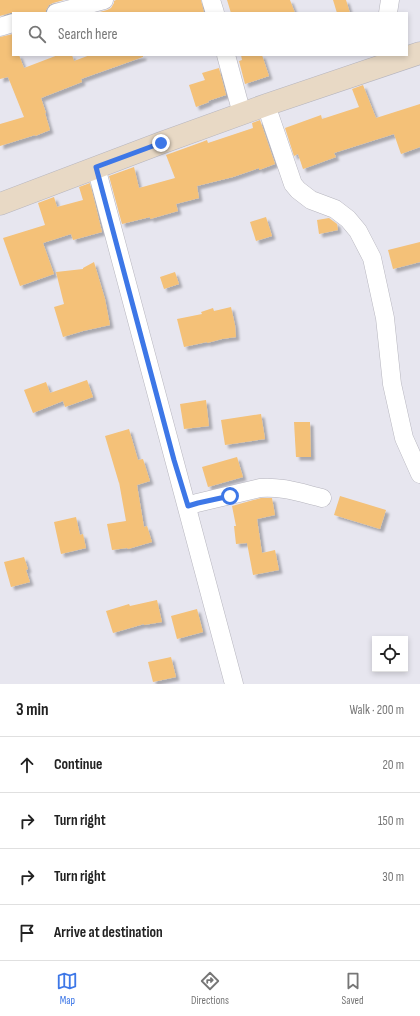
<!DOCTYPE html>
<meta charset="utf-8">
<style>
body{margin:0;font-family:"Sofia Sans Condensed",sans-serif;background:#f2f2f2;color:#222}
.controls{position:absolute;right:12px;bottom:12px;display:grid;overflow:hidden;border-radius:0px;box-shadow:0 2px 6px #0003}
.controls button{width:36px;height:36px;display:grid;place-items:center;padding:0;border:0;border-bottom:1px solid #e0e0e0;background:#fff;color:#222;font:20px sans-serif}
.stop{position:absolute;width:12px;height:12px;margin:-9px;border:3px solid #3d77e7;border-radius:50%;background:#fff}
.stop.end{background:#3d77e7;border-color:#fff;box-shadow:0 1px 4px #0008}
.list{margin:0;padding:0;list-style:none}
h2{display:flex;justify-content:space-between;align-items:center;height:52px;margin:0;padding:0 16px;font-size:17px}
h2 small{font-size:13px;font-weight:400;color:#767676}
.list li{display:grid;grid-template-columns:26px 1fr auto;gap:12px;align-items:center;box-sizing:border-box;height:56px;padding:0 16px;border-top:1px solid #e0e0e0}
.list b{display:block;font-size:15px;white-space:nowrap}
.list em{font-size:13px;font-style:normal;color:#767676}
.icon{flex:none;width:22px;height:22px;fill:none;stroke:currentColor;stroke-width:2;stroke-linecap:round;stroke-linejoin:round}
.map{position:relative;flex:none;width:420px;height:684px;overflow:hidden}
.search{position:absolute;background:#fff;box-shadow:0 2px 6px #0003;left:12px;right:12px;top:12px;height:44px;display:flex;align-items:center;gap:10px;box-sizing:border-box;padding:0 14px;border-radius:0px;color:#767676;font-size:15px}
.sheet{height:276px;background:#fff}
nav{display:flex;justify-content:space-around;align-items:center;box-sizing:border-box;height:56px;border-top:1px solid #e0e0e0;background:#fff;font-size:11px;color:#767676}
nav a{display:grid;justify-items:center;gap:2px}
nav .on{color:#3d77e7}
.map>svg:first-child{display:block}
.building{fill:#f4c178;filter:url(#shadow)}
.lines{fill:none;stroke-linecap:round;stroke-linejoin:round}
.street-casing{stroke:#b6b5be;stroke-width:19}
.secondary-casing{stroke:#b6b5be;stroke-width:23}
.street{stroke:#fff;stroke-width:18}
.secondary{stroke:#e8d9c5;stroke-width:22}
.route{stroke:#3d77e7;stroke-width:5}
</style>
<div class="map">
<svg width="420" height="684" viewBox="0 0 420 684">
<defs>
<filter id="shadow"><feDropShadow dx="3.5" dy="3.5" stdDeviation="1" flood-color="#0004"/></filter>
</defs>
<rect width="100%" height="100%" fill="#e7e6ef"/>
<g class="building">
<polygon points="0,0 64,0 53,3 49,5 46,10 46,13 10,13 0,16"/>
<polygon points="116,0 201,0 204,13 96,13 107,10 111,8 114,3 114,1"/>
<polygon points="227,0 290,0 295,13 231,13"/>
<polygon points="333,0 346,0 350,13 337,13"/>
<polygon points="13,34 13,55 19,55 24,68 58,55 72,55 74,61 90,55 143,55 143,57 81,79 82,82 41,98 46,113 45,113 50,130 35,136 35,135 0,146 0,124 24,117 8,77 0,79 0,37"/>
<polygon points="241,55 262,55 269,76 245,84 239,61 242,60"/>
<polygon points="219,68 226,95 208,101 209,102 196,107 189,85 205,80 202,73"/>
<polygon points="363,85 376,118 420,104 420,147 401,154 394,134 334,153 336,157 303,169 298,154 294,156 285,128 321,115 322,119 359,107 352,89"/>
<polygon points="260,120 275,164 259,170 259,168 233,177 197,186 199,198 176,204 178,211 150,219 150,217 122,224 109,176 134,167 139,188 175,178 166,155 202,142 207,140 208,143 253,128 252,123"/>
<polygon points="90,183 102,232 73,240 71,234 43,243 54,274 20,286 3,238 45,225 38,203 54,197 57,207 83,200 79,187"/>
<polygon points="266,217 272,236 256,241 250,222"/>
<polygon points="329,218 337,224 338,230 319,234 317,220"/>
<polygon points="420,242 420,262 393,269 388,250"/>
<polygon points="94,262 105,299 110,325 83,331 63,337 54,307 64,304 56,272 83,269 83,268"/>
<polygon points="175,272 179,284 164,289 160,277"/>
<polygon points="231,307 235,325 236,337 222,339 207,343 207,342 184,347 177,319 202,314 201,312 213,308 214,311"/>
<polygon points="87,380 93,397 65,407 63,401 33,413 24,390 46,382 50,393"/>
<polygon points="206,400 209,426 184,429 180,404"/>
<polygon points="261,414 265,439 225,445 221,420"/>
<polygon points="294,422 310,422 311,457 296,457"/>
<polygon points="129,429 138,460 143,459 150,481 137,485 144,527 147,526 152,542 128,549 127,548 112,550 107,524 126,521 119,482 119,483 105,436"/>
<polygon points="237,457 243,477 208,487 202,467"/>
<polygon points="340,496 386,510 380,529 334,515"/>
<polygon points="261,498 272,498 275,515 257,519 262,553 275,550 279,570 253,575 247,543 236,544 234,526 236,526 232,506"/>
<polygon points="76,517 80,535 83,534 86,548 61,554 54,522"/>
<polygon points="24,557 28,569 26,570 30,582 11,587 4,562"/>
<polygon points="157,600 162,622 144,625 144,624 113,633 106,611 129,604 130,606"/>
<polygon points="197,609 203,632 177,639 171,616"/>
<polygon points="171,657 176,677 153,682 148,662"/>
</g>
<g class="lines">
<defs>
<g id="street">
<polyline points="211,0 215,13"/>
<polyline points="56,13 104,0"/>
<polyline points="388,13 390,0"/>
<polyline points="0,27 13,23"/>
<polyline points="226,55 242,114"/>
<polyline points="266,105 293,184 298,190 311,200 335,209 348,219 358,231 372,258 385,318 392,384 404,438 420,474"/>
<polyline points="96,167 234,684"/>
<path d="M188,506L197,503L260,488C281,486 301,493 322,498"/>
</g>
<polyline id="secondary" points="0,204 161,143 266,105 420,53"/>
</defs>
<use href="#street" class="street-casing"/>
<use href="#secondary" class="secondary-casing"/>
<use href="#street" class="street"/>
<use href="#secondary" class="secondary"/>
</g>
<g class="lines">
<polyline class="route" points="161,143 96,167 174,460 188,506 198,503 230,496"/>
</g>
</svg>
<div class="controls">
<button><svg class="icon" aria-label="locate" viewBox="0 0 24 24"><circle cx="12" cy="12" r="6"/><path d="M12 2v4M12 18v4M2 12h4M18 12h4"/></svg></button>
</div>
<div class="stop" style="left:230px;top:496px"></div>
<div class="stop end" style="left:161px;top:143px"></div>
<div class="search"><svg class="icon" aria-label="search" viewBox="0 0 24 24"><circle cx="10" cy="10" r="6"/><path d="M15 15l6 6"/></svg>Search here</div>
</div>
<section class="sheet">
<h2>3 min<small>Walk · 200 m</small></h2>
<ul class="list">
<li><svg class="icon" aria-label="ahead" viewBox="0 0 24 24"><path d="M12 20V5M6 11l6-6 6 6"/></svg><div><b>Continue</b></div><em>20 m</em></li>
<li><svg class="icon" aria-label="right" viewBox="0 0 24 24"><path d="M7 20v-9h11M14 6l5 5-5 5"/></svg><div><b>Turn right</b></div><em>150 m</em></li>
<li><svg class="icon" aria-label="right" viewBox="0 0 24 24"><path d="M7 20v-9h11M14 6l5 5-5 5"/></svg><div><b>Turn right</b></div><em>30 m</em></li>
<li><svg class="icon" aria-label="arrive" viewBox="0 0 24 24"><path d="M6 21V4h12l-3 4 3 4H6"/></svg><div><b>Arrive at destination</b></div></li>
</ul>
</section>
<nav>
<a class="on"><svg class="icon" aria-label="map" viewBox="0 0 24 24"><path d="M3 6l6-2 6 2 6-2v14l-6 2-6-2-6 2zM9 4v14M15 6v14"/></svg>Map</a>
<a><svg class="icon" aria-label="directions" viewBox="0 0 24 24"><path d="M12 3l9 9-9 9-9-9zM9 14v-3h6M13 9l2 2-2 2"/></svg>Directions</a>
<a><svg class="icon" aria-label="saved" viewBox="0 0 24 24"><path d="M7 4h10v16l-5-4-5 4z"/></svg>Saved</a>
</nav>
